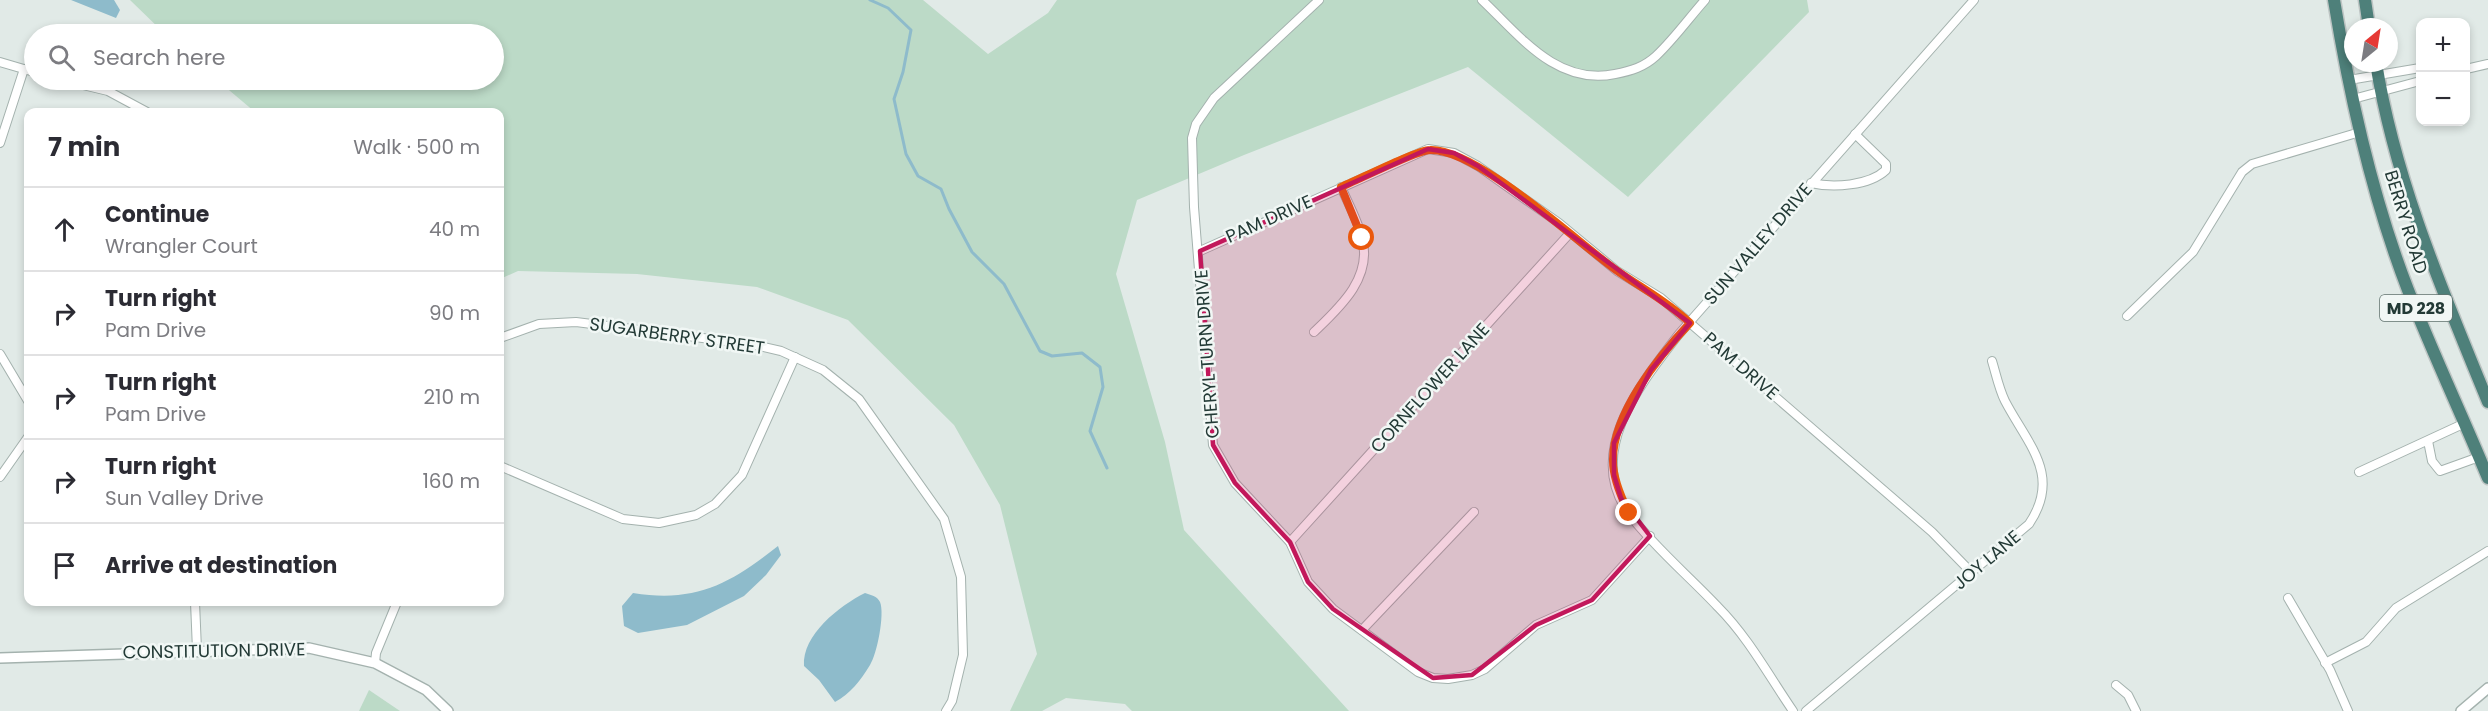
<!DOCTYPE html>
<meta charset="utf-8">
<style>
body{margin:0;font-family:Poppins,sans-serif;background:#f2f2f3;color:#2b2b33}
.controls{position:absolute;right:18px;top:18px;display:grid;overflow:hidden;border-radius:12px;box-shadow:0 3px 9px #0003}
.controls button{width:54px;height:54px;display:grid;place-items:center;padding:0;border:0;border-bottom:2px solid #e1e1e2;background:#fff;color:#2b2b33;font:30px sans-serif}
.compass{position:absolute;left:2344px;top:18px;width:54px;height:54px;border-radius:50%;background:#fff;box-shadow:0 3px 9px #0003;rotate:30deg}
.stop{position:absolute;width:18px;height:18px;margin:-14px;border:4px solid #ea580c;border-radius:50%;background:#fff}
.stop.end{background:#ea580c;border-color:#fff;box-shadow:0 2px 6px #0008}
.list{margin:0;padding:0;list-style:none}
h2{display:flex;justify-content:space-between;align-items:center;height:78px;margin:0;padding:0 24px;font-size:26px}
h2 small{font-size:20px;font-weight:400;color:#7c7c81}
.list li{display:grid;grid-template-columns:39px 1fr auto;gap:18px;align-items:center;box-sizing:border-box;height:84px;padding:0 24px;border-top:2px solid #e1e1e2}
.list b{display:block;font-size:22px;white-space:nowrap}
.list p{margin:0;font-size:20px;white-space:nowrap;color:#7c7c81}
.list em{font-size:20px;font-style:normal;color:#7c7c81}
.icon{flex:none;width:33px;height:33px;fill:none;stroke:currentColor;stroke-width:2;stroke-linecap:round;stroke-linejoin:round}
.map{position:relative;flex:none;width:2488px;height:711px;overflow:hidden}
.search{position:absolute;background:#fff;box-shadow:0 3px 9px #0003;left:24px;top:24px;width:480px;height:66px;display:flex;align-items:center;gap:15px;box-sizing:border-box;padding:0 21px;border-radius:33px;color:#7c7c81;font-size:22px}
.panel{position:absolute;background:#fff;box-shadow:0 3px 9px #0003;left:24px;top:108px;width:480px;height:498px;border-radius:12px}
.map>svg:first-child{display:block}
.green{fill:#bcdac7}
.water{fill:#8ebbcb}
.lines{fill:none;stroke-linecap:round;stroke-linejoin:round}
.stream{stroke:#8ebbcb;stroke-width:3}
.minor-casing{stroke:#a4b2ae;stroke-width:10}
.tertiary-casing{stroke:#a4b2ae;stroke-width:12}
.trunk-casing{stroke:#bdc4c3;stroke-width:15}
.minor{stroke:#fff;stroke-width:8}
.tertiary{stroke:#fff;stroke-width:9}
.trunk{stroke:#4e807a;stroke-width:12}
.route{stroke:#ea580c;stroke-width:8}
.marked{fill:#c2185b;fill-opacity:0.2;stroke:#c2185b;stroke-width:4.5;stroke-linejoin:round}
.labels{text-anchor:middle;stroke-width:5;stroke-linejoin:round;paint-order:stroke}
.shield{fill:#f1f7f5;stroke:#61736f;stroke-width:1.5}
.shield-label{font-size:16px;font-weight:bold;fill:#233a36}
.street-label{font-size:18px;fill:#233a36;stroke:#f1f7f5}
</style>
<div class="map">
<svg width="2488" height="711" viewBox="0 0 2488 711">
<rect width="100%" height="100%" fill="#e1eae7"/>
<g class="green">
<polygon points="130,0 923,0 988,54 1048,13 1057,0 1807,0 1809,12 1628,197 1468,67 1244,155 1137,200 1116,274 1165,442 1184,530 1349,711 1132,711 1125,704 1066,698 1042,711 1010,711 1037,654 1000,505 954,425 848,320 757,287 637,274 518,271 500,279 500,112 255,112 217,80 494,80 494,34 165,34"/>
<polygon points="369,690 400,711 359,711"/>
</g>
<g class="water">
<polygon points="71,0 114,0 120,10 116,18"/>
<path d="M778,546L781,555L766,575L744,596L687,625L638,633L624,626L622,606L633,593C696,603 730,584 778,546Z"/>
<path d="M865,593C871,595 877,596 880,602C885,614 877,654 870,665C861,680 850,694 835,702L819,680L804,666C802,635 839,606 865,593Z"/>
</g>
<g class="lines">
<polyline class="stream" points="870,0 888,8 911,30 903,72 894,99 906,154 918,176 941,189 949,209 972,252 1004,284 1040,351 1052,356 1082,353 1100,367 1103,387 1090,431 1107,468"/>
<defs>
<g id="minor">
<polyline points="1319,0 1214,98 1196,124 1192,138 1194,207 1213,445 1235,483 1290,542 1308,582 1333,609 1418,672 1433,678 1448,679 1472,675 1485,669 1536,625 1592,600 1650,536"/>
<path d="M1482,0C1520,36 1557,86 1615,74C1631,71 1644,67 1656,56C1674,39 1689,18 1705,0"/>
<polyline points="0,62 34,72"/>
<polyline points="2466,69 2488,64"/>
<polyline points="62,80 108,91 147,112"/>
<polyline points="2349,80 2420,68"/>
<polyline points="2353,99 2420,81"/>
<polyline points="0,143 24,69"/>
<path d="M1811,183C1833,188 1869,186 1886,170V164L1855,134"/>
<polyline points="1200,251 1428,149 1454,153 1478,166 1559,223 1617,271 1661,298 1932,532 1972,573"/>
<polyline points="2127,316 2193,252 2242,172 2252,164 2360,132"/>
<path d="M1314,332C1339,308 1373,278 1362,238C1358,221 1348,203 1341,187"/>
<polyline points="500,338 539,324 576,322 750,344 781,351 823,370 859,399 944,519 961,577 963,655 952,701 946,711"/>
<polyline points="0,354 28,401"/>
<polyline points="2428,441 2432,461 2440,471 2479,457"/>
<polyline points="500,466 623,519 659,523 696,515 715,504 742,475 795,357"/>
<polyline points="2359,472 2465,423"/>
<polyline points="0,477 28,437"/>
<polyline points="1290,542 1570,233"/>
<polyline points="2288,598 2330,670 2348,711"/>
<polyline points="195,602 197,650"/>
<polyline points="1362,630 1474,512"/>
<polyline points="375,663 376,653 397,602"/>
<polyline points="2325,663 2366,642 2396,608 2488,551"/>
<polyline points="2116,685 2128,695 2136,711"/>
<path d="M1793,711C1769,676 1748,637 1718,607C1690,577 1654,547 1629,514C1584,452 1642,382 1679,334L1974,0"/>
<path d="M1806,711L2029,524C2062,475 2028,445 2005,401C1999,389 1996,374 1992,361"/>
</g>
<g id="tertiary">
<polyline points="0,658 309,648 375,663 426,690 448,711"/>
<polyline points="2461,711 2488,688"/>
</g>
<g id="trunk">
<path d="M2334,0C2350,98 2372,197 2408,290C2433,354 2462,415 2488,478"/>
<polyline points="2365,0 2369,27"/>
<path d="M2376,63C2395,181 2443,292 2488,402"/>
</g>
</defs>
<use href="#minor" class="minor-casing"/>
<use href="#tertiary" class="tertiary-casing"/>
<use href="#trunk" class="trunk-casing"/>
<use href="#minor" class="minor"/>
<use href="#tertiary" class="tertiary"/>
<use href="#trunk" class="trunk"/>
</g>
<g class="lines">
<path class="route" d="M1362,238L1341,187C1358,180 1417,150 1430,150C1476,148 1576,241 1616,270C1641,288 1667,301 1690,323C1659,356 1612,414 1613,461C1613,479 1621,497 1629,513"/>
</g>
<path class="marked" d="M1428,149L1454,153L1478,166L1690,323L1651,370L1614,443V475L1621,498L1650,536L1592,600L1536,625L1472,675L1433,678L1333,609L1308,582L1290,542L1235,483L1213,445L1200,251Z"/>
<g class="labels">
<rect class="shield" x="2380" y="295" width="72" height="26" rx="4.5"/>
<g class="shield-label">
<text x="2416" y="314">MD 228</text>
</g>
<g class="street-label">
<text transform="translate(1269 219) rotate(-24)" y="6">PAM DRIVE</text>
<text transform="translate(2406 222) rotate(73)" y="6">BERRY ROAD</text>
<text transform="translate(1758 244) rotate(-49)" y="6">SUN VALLEY DRIVE</text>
<text transform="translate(677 336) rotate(8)" y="6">SUGARBERRY STREET</text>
<text transform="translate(1207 354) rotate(-94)" y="6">CHERYL TURN DRIVE</text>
<text transform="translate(1741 366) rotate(41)" y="6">PAM DRIVE</text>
<text transform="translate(1430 388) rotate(-48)" y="6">CORNFLOWER LANE</text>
<text transform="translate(1987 560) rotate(-40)" y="6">JOY LANE</text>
<text transform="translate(214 651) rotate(-1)" y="6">CONSTITUTION DRIVE</text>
</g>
</g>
</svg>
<div class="controls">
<button>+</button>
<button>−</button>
</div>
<svg class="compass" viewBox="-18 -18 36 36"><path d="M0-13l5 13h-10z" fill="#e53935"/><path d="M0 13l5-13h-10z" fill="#7c7c81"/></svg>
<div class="stop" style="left:1362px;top:238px"></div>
<div class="stop end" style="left:1629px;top:513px"></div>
<div class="search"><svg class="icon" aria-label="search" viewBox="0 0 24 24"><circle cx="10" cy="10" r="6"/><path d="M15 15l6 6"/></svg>Search here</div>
<section class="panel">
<h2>7 min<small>Walk · 500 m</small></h2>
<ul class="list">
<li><svg class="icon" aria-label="ahead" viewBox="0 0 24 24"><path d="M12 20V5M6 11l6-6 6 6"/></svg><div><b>Continue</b><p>Wrangler Court</p></div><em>40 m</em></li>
<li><svg class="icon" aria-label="right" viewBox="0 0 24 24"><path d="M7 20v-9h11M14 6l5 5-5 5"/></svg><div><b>Turn right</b><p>Pam Drive</p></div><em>90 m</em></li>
<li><svg class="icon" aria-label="right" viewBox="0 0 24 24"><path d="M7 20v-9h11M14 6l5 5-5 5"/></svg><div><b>Turn right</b><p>Pam Drive</p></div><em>210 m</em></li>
<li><svg class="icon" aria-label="right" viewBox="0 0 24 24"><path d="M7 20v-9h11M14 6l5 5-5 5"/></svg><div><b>Turn right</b><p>Sun Valley Drive</p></div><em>160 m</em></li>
<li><svg class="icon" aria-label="arrive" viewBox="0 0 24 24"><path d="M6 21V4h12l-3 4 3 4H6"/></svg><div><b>Arrive at destination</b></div></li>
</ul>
</section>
</div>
